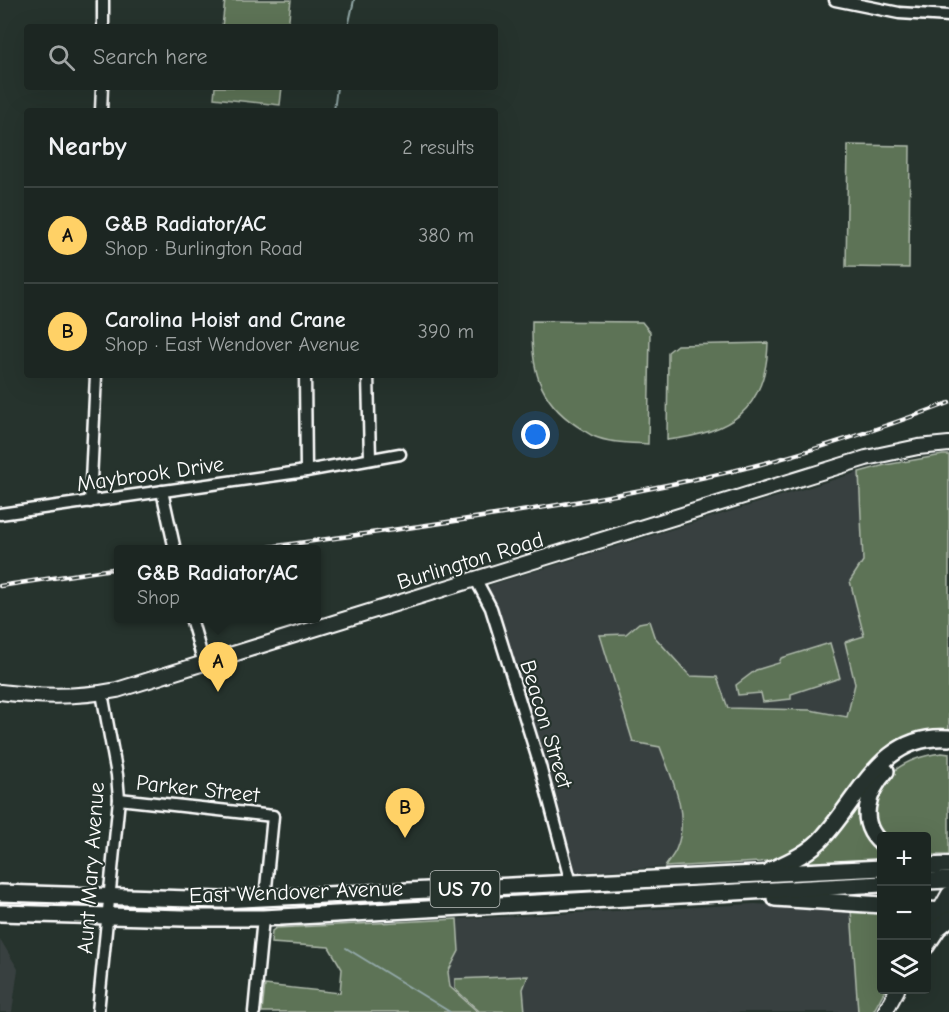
<!DOCTYPE html>
<meta charset="utf-8">
<style>
body{margin:0;font-family:"Comic Neue",sans-serif;background:#29322f;color:#f1f3f6}
.controls{position:absolute;right:18px;bottom:18px;display:grid;overflow:hidden;border-radius:6px;box-shadow:0 6px 24px #0002}
.controls button{width:54px;height:54px;display:grid;place-items:center;padding:0;border:0;border-bottom:2px solid #3a4340;background:#1c2622;color:#f1f3f6;font:30px sans-serif}
.you{position:absolute;left:536px;top:435px;width:21px;height:21px;margin:-15px;border:4px solid #fff;border-radius:50%;background:#1a73e8;box-shadow:0 0 0 9px #1a73e833}
.badge{display:grid;place-items:center;width:39px;height:39px;border-radius:50%;background:#ffd166;color:#111;font-size:20px;font-weight:700}
.pin{position:absolute;translate:-50% -50px;filter:drop-shadow(0 2px 3px #0008)}
.pin::after{content:'';position:absolute;top:32px;width:21px;height:18px;background:inherit;clip-path:polygon(0 0,100% 0,50% 100%)}
.popup{position:absolute;left:114px;top:545px;width:207px;height:78px;box-sizing:border-box;display:grid;place-content:center;border-radius:6px;background:#1c2622;filter:drop-shadow(0 2px 4px #0005);font-size:20px;white-space:nowrap;color:#a0a5a5}
.popup b{font-size:22px;color:#f1f3f6}
.popup::after{content:'';position:absolute;left:50%;top:100%;margin-left:-12px;border:12px solid transparent;border-top-color:#1c2622}
.list{margin:0;padding:0;list-style:none}
h2{display:flex;justify-content:space-between;align-items:center;height:78px;margin:0;padding:0 24px;font-size:26px}
h2 small{font-size:20px;font-weight:400;color:#a0a5a5}
.list li{display:grid;grid-template-columns:39px 1fr auto;gap:18px;align-items:center;box-sizing:border-box;height:96px;padding:0 24px;border-top:2px solid #3a4340}
.list b{display:block;font-size:22px;white-space:nowrap}
.list p{margin:0;font-size:20px;white-space:nowrap;color:#a0a5a5}
.list em{font-size:20px;font-style:normal;color:#a0a5a5}
.icon{flex:none;width:33px;height:33px;fill:none;stroke:currentColor;stroke-width:2;stroke-linecap:round;stroke-linejoin:round}
.map{position:relative;flex:none;width:949px;height:1012px;overflow:hidden}
.search{position:absolute;background:#1c2622;box-shadow:0 6px 24px #0002;left:24px;top:24px;width:474px;height:66px;display:flex;align-items:center;gap:15px;box-sizing:border-box;padding:0 21px;border-radius:6px;color:#a0a5a5;font-size:22px}
.panel{position:absolute;background:#1c2622;box-shadow:0 6px 24px #0002;left:24px;top:108px;width:474px;height:270px;border-radius:6px}
.map>svg:first-child{display:block}
.built{fill:#384140}
.green{fill:#5d7357;stroke:#aeb9ab;stroke-width:1.5}
.lines{fill:none;stroke-linecap:round;stroke-linejoin:round}
.stream{stroke:#92a8a7;stroke-width:2}
.minor-casing{stroke:#fff;stroke-width:15}
.major-casing{stroke:#fff;stroke-width:18}
.highway-casing{stroke:#fff;stroke-width:20}
.minor{stroke:#26332d;stroke-width:10}
.major{stroke:#26332d;stroke-width:14}
.highway{stroke:#26332d;stroke-width:15}
.rail-casing{stroke:#fff;stroke-width:4.5}
.rail{stroke:#26332d;stroke-width:2;stroke-dasharray:7;stroke-linecap:butt}
.labels{text-anchor:middle;stroke-width:4.5;stroke-linejoin:round;paint-order:stroke}
.shield{fill:#26332d;stroke:#bec2c0;stroke-width:1.5}
.shield-label{font-size:21px;font-weight:bold;fill:#fff}
.street-label{font-size:22px;fill:#fff;stroke:#26332d}
</style>
<div class="map">
<svg width="949" height="1012" viewBox="0 0 949 1012">
<rect width="100%" height="100%" fill="#26332d"/>
<filter id="ink" filterUnits="userSpaceOnUse"><feTurbulence type="fractalNoise" baseFrequency=".0167" numOctaves="2"/><feDisplacementMap in="SourceGraphic" scale="12" xChannelSelector="R" yChannelSelector="G"/><feConvolveMatrix kernelMatrix="1 2 1 2 8 2 1 2 1" color-interpolation-filters="sRGB"/></filter>
<g filter="url(#ink)">
<g class="built">
<polygon points="859,472 863,561 850,581 864,636 845,642 855,684 847,717 810,710 728,708 717,677 690,677 654,636 639,623 626,634 679,800 682,827 677,846 665,867 576,872 550,773 497,606 489,589 490,585"/>
<polygon points="755,904 851,910 858,1012 478,1012 450,987 448,972 459,951 457,919"/>
<polygon points="0,939 18,969 12,1012 0,1012"/>
</g>
<g class="green">
<polygon points="225,0 291,0 288,27 222,27"/>
<polygon points="215,87 282,87 280,105 214,98"/>
<polygon points="848,145 910,146 909,268 846,267"/>
<path d="M532,321L642,322L650,332L648,444C631,443 608,443 593,436C587,433 582,429 577,426C537,400 531,366 532,321Z"/>
<path d="M768,343C766,411 730,433 667,440L668,352L677,345Z"/>
<path d="M943,455H949V732L907,739L814,839L781,859L760,862L665,867C669,860 675,854 677,847C690,814 671,777 660,747L633,742L600,635L626,634L639,623L649,621L654,636L690,676L717,677L728,708L810,710L847,717L855,684L845,642L864,636L850,581L863,561L859,472L885,465Z"/>
<polygon points="830,643 840,678 791,694 791,699 763,702 761,693 738,695 736,685 756,670 779,663 781,658"/>
<path d="M942,753L949,754V855H927L926,836H882L871,822C873,812 873,798 878,789C892,766 916,756 942,753Z"/>
<polygon points="866,788 881,851 881,861 793,867"/>
<polygon points="851,910 881,913 882,990 885,990 873,1012 858,1012"/>
<polygon points="457,919 459,951 448,972 450,987 478,1012 262,1012 265,985 340,993 342,969 329,947 271,943 272,931 276,928"/>
<polygon points="528,976 523,989 525,1012 479,1011 455,989 455,979"/>
</g>
<g class="lines">
<g class="stream">
<polyline points="348,27 354,0"/>
<polyline points="334,111 337,87"/>
<polyline points="346,948 450,1012"/>
</g>
<defs>
<g id="minor">
<polyline points="835,0 899,13 949,16"/>
<polyline points="103,27 103,0"/>
<polyline points="101,111 102,87"/>
<polyline points="305,375 306,471"/>
<polyline points="368,375 370,459"/>
<polyline points="162,491 175,550"/>
<polyline points="90,502 96,375"/>
<polyline points="0,514 306,471 400,454"/>
<polyline points="476,580 491,608 540,766 571,883"/>
<polyline points="191,618 204,664"/>
<polyline points="119,799 273,816 265,898"/>
<polyline points="98,1012 119,799 117,775 102,693"/>
<polyline points="254,1012 263,918"/>
</g>
<g id="major">
<path d="M0,692C40,697 77,698 117,690L866,458L918,447L949,444"/>
<polyline points="926,935 949,894"/>
<polyline points="885,1012 897,990"/>
</g>
<g id="highway">
<path d="M882,844C857,823 867,792 886,771"/>
<polyline points="926,866 949,865"/>
<path d="M771,870C791,861 811,852 825,835C862,794 882,733 949,738"/>
<polyline points="926,881 949,880"/>
<polyline points="0,893 221,900 882,868"/>
<polyline points="775,898 882,905"/>
<polyline points="926,910 949,911"/>
<polyline points="0,913 183,918 263,918 882,884"/>
<polyline points="926,946 938,928 949,919"/>
</g>
</defs>
<use href="#minor" class="minor-casing"/>
<use href="#major" class="major-casing"/>
<use href="#highway" class="highway-casing"/>
<use href="#minor" class="minor"/>
<use href="#major" class="major"/>
<use href="#highway" class="highway"/>
<defs>
<g id="rail">
<path d="M249,550C412,527 576,507 737,470C809,453 879,429 949,403"/>
<polyline points="0,586 119,568"/>
</g>
</defs>
<use href="#rail" class="rail-casing"/>
<use href="#rail" class="rail"/>
</g>
</g>
<g class="labels">
<rect class="shield" x="430.5" y="871" width="69" height="36" rx="4.5"/>
<g class="shield-label">
<text x="465" y="896">US 70</text>
</g>
<g class="street-label">
<text transform="translate(150 473) rotate(-8)" y="8">Maybrook Drive</text>
<text transform="translate(470 560) rotate(-17)" y="8">Burlington Road</text>
<text transform="translate(547 724) rotate(73)" y="8">Beacon Street</text>
<text transform="translate(198 788) rotate(6)" y="8">Parker Street</text>
<text transform="translate(90 868) rotate(-86)" y="8">Aunt Mary Avenue</text>
<text transform="translate(296 891) rotate(-2)" y="8">East Wendover Avenue</text>
</g>
</g>
</svg>
<div class="controls">
<button>+</button>
<button>−</button>
<button><svg class="icon" aria-label="layers" viewBox="0 0 24 24"><path d="M12 4l9 5-9 5-9-5zM3 14l9 5 9-5"/></svg></button>
</div>
<div class="you"></div>
<div class="pin badge" style="left:218px;top:692px">A</div>
<div class="popup"><b>G&amp;B Radiator/AC</b>Shop</div>
<div class="pin badge" style="left:405px;top:838px">B</div>
<div class="search"><svg class="icon" aria-label="search" viewBox="0 0 24 24"><circle cx="10" cy="10" r="6"/><path d="M15 15l6 6"/></svg>Search here</div>
<section class="panel">
<h2>Nearby<small>2 results</small></h2>
<ul class="list">
<li><span class="badge">A</span><div><b>G&amp;B Radiator/AC</b><p>Shop · Burlington Road</p></div><em>380 m</em></li>
<li><span class="badge">B</span><div><b>Carolina Hoist and Crane</b><p>Shop · East Wendover Avenue</p></div><em>390 m</em></li>
</ul>
</section>
</div>
